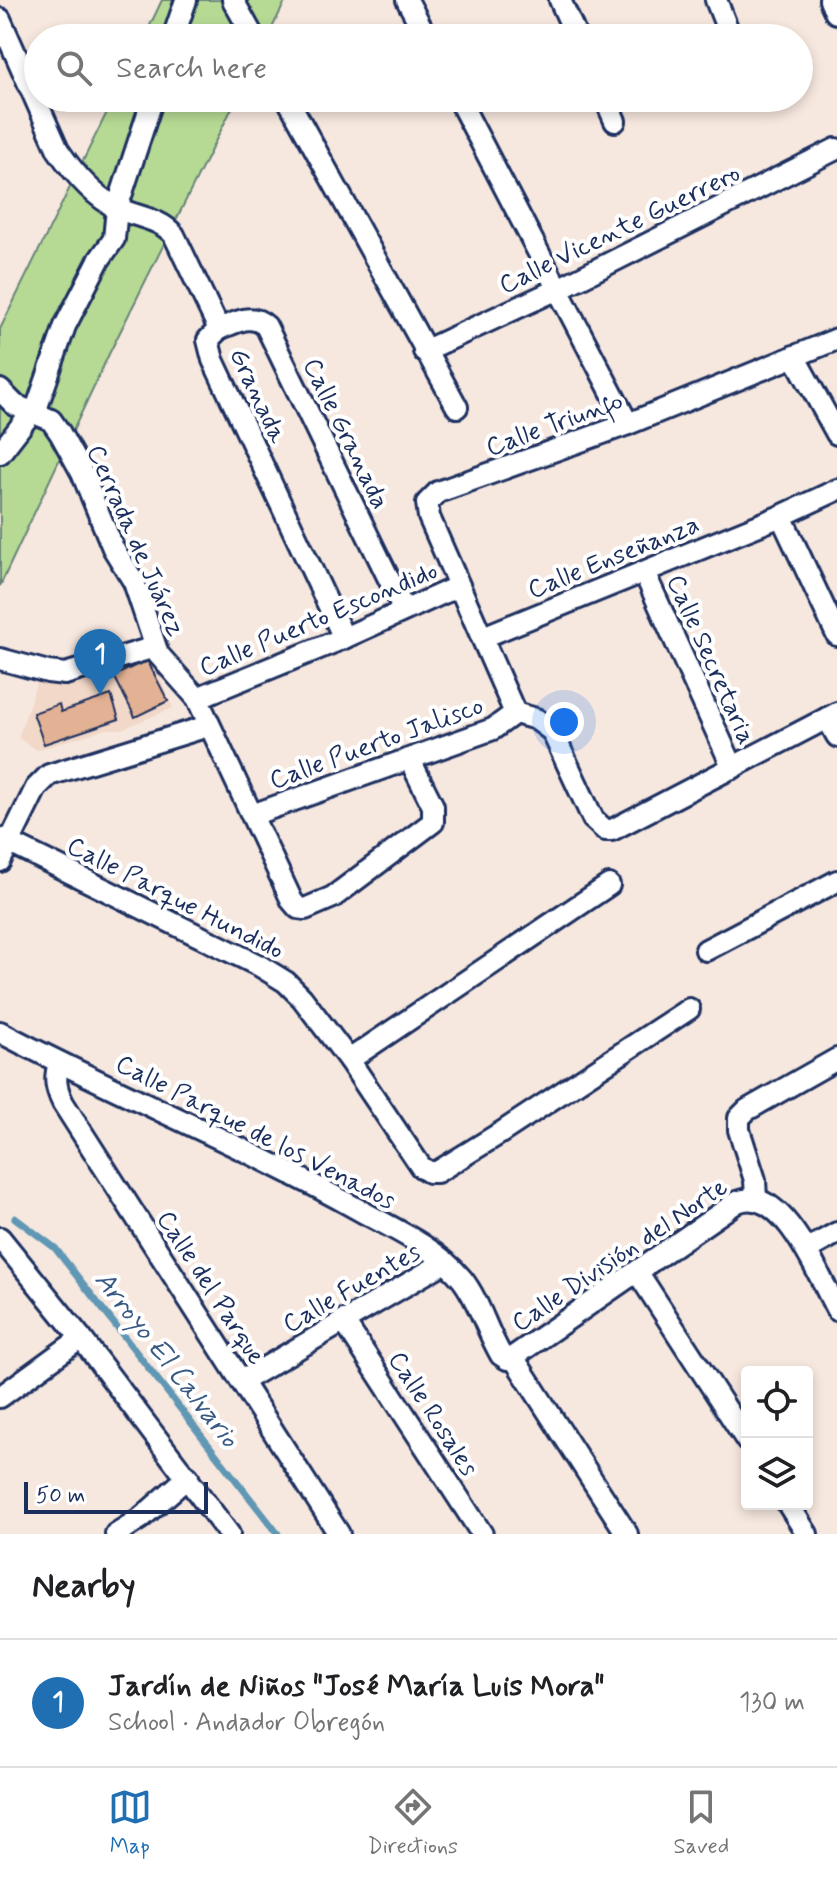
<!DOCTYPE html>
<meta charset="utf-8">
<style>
body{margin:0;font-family:Mynerve,sans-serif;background:#f6f6f6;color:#202124}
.controls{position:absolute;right:24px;bottom:24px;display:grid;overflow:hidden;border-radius:8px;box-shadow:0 4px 12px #0003}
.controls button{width:72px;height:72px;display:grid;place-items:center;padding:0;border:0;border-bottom:2px solid #e0e0e0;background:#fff;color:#202124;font:40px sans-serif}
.scale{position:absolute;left:24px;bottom:20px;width:184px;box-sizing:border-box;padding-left:8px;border:4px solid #1b2f5e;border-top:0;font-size:22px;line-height:28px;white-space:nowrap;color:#1b2f5e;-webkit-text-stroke:6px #fff;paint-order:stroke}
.you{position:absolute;left:564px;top:722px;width:28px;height:28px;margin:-20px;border:6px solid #fff;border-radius:50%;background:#1a73e8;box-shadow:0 0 0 12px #1a73e833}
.badge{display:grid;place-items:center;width:52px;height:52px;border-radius:50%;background:#1f6fb2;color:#fff;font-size:26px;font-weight:700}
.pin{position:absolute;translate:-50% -66px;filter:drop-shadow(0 2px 4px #0008)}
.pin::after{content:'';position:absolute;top:42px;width:28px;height:24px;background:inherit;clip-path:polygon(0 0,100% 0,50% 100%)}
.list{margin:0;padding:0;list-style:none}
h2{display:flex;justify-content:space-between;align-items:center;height:104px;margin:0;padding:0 32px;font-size:34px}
h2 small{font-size:26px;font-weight:400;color:#757577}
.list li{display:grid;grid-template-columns:52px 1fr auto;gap:24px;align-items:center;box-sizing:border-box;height:128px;padding:0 32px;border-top:2px solid #e0e0e0}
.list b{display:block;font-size:30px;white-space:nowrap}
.list p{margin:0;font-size:26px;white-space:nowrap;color:#757577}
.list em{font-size:26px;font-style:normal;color:#757577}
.icon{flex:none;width:44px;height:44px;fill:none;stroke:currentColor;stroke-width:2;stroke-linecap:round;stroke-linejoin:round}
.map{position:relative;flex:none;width:837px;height:1534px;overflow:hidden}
.search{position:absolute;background:#fff;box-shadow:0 4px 12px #0003;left:24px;right:24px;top:24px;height:88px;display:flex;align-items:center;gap:20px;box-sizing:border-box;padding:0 28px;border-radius:44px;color:#757577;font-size:30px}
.sheet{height:232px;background:#fff}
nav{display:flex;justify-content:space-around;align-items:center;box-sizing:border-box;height:112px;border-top:2px solid #e0e0e0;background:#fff;font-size:22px;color:#757577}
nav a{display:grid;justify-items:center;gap:4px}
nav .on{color:#1f6fb2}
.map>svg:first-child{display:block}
.built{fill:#f1d8c8}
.green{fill:#b6da94;stroke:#688479;stroke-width:2}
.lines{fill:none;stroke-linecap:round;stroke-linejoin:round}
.stream{stroke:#6097b4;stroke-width:7}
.building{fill:#e3b294;stroke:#1b2f5e;stroke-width:2}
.minor-casing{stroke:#1b2f5e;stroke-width:26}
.tertiary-casing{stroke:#1b2f5e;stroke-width:30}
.minor{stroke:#fff;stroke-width:20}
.tertiary{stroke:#fff;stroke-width:24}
.labels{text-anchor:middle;stroke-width:8;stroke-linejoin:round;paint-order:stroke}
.street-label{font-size:26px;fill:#1b2f5e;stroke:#fff}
.water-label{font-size:28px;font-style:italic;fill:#385a82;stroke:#fff}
</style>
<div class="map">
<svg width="837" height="1534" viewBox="0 0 837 1534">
<rect width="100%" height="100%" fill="#f7e8df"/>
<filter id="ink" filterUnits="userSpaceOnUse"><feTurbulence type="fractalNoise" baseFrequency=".0125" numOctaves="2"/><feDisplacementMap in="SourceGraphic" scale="16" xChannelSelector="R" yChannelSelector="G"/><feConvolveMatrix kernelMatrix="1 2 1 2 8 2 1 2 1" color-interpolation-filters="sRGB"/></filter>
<g filter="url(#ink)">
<polygon class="built" points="150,654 173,708 122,729 106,729 37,750 18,738 38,678"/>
<g class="green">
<polygon points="162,0 286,0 267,38 144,38"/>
<polygon points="114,98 237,98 109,354 0,586 0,329"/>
</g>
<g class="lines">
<polyline class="stream" points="15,1218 55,1248 278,1534"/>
</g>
<g class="building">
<polygon points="147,660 168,701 135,717 114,676"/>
<polygon points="111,695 119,719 44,744 33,713 59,704 61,712"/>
</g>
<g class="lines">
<defs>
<g id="minor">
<polyline points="233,0 254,38"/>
<polyline points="407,0 427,38"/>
<polyline points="560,0 577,38"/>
<polyline points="716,0 731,38"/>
<path d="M0,19L58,150C73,172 93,196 117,208C136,217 160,218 174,235L219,329L208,340L213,360L344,638"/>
<polyline points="173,38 186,0"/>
<polyline points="287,98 457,407"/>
<polyline points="458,98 628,424"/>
<polyline points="605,98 615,121"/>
<path d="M219,329C235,323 251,312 266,326L404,610"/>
<polyline points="424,351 558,289 836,149"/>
<polyline points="794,356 837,434"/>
<polyline points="0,390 15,405 51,420 60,433 82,473 113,548 134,582 158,654 197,698 292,901 298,908 305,909 333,897 433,822 433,806 410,760"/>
<polyline points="0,453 38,404 65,326 99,260 114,239 117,208 153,98"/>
<polyline points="781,516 837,635"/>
<polyline points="644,572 733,768"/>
<polyline points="483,637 781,516 837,490"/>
<polyline points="0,659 48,672 65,674 155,647"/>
<polyline points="197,698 344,638 459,586"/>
<polyline points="515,713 429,517 427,503 438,492 628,424 837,339"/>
<polyline points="515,713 536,719 552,731 593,819 605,830 612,830 837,713"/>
<polyline points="827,718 837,736"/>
<polyline points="252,815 493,729 515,713"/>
<polyline points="0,838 260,966 286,982 302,998 349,1060 421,1167 429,1172 437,1172 502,1132 689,1009"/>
<polyline points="0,861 36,788 49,775 208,726"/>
<polyline points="706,950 837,881"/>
<path d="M0,1032C119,1095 244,1145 361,1211C396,1230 436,1248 462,1279C480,1302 486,1330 501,1355L507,1359L513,1357L627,1534"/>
<polyline points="349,1060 609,885"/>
<path d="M59,1063C54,1079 56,1088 63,1103L339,1534"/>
<polyline points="756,1199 755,1180 739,1130 739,1118 747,1110 837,1059"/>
<polyline points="0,1238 81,1338 229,1534"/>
<polyline points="808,1249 837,1233"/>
<polyline points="638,1273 747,1441"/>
<polyline points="343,1320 482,1534"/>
<path d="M513,1357L737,1202C783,1182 820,1280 837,1310"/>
<polyline points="242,1381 445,1262"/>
<polyline points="0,1397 81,1338"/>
<polyline points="788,1504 807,1534"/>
<polyline points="116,1534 141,1518 188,1477"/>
</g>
<polyline id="tertiary" points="832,0 837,11"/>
</defs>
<use href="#minor" class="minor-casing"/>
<use href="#tertiary" class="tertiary-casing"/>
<use href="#minor" class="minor"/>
<use href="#tertiary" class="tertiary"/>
</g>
</g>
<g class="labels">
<g class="street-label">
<text transform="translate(619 228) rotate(-26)" y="9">Calle Vicente Guerrero</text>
<text transform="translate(259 395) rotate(65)" y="9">Granada</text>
<text transform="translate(554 423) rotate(-20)" y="9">Calle Triunfo</text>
<text transform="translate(347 433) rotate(64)" y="9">Calle Granada</text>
<text transform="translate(137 540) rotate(66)" y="9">Cerrada de Juárez</text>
<text transform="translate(613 556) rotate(-22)" y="9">Calle Enseñanza</text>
<text transform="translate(318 618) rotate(-23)" y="9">Calle Puerto Escondido</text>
<text transform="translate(712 659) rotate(66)" y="9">Calle Secretaria</text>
<text transform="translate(376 742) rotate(-20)" y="9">Calle Puerto Jalisco</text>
<text transform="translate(176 897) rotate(27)" y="9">Calle Parque Hundido</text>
<text transform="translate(256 1131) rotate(27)" y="9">Calle Parque de los Venados</text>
<text transform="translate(619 1254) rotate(-34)" y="9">Calle División del Norte</text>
<text transform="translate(212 1287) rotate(57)" y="9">Calle del Parque</text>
<text transform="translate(351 1287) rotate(-30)" y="9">Calle Fuentes</text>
<text transform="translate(434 1413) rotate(57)" y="9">Calle Rosales</text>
</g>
<g class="water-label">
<text transform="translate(168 1358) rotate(52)" y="10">Arroyo El Calvario</text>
</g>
</g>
</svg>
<div class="controls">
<button><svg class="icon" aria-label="locate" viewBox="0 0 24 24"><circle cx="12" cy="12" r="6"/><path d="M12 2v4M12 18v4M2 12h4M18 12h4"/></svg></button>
<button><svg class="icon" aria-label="layers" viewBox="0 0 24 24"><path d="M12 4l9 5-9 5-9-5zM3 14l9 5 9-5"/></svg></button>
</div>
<div class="scale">50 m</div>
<div class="you"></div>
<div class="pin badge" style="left:100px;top:695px">1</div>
<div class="search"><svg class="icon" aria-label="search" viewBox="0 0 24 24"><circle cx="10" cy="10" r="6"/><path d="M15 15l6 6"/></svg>Search here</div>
</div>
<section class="sheet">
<h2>Nearby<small></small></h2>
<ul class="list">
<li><span class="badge">1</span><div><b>Jardín de Niños &quot;José María Luis Mora&quot;</b><p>School · Andador Obregón</p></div><em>130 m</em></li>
</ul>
</section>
<nav>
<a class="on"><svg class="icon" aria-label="map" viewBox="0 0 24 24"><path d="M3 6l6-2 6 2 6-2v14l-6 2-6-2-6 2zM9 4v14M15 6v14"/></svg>Map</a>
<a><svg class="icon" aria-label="directions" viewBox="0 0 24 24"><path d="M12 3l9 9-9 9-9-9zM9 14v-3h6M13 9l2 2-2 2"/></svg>Directions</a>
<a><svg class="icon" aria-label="saved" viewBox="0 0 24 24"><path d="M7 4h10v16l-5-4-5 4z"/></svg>Saved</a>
</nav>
